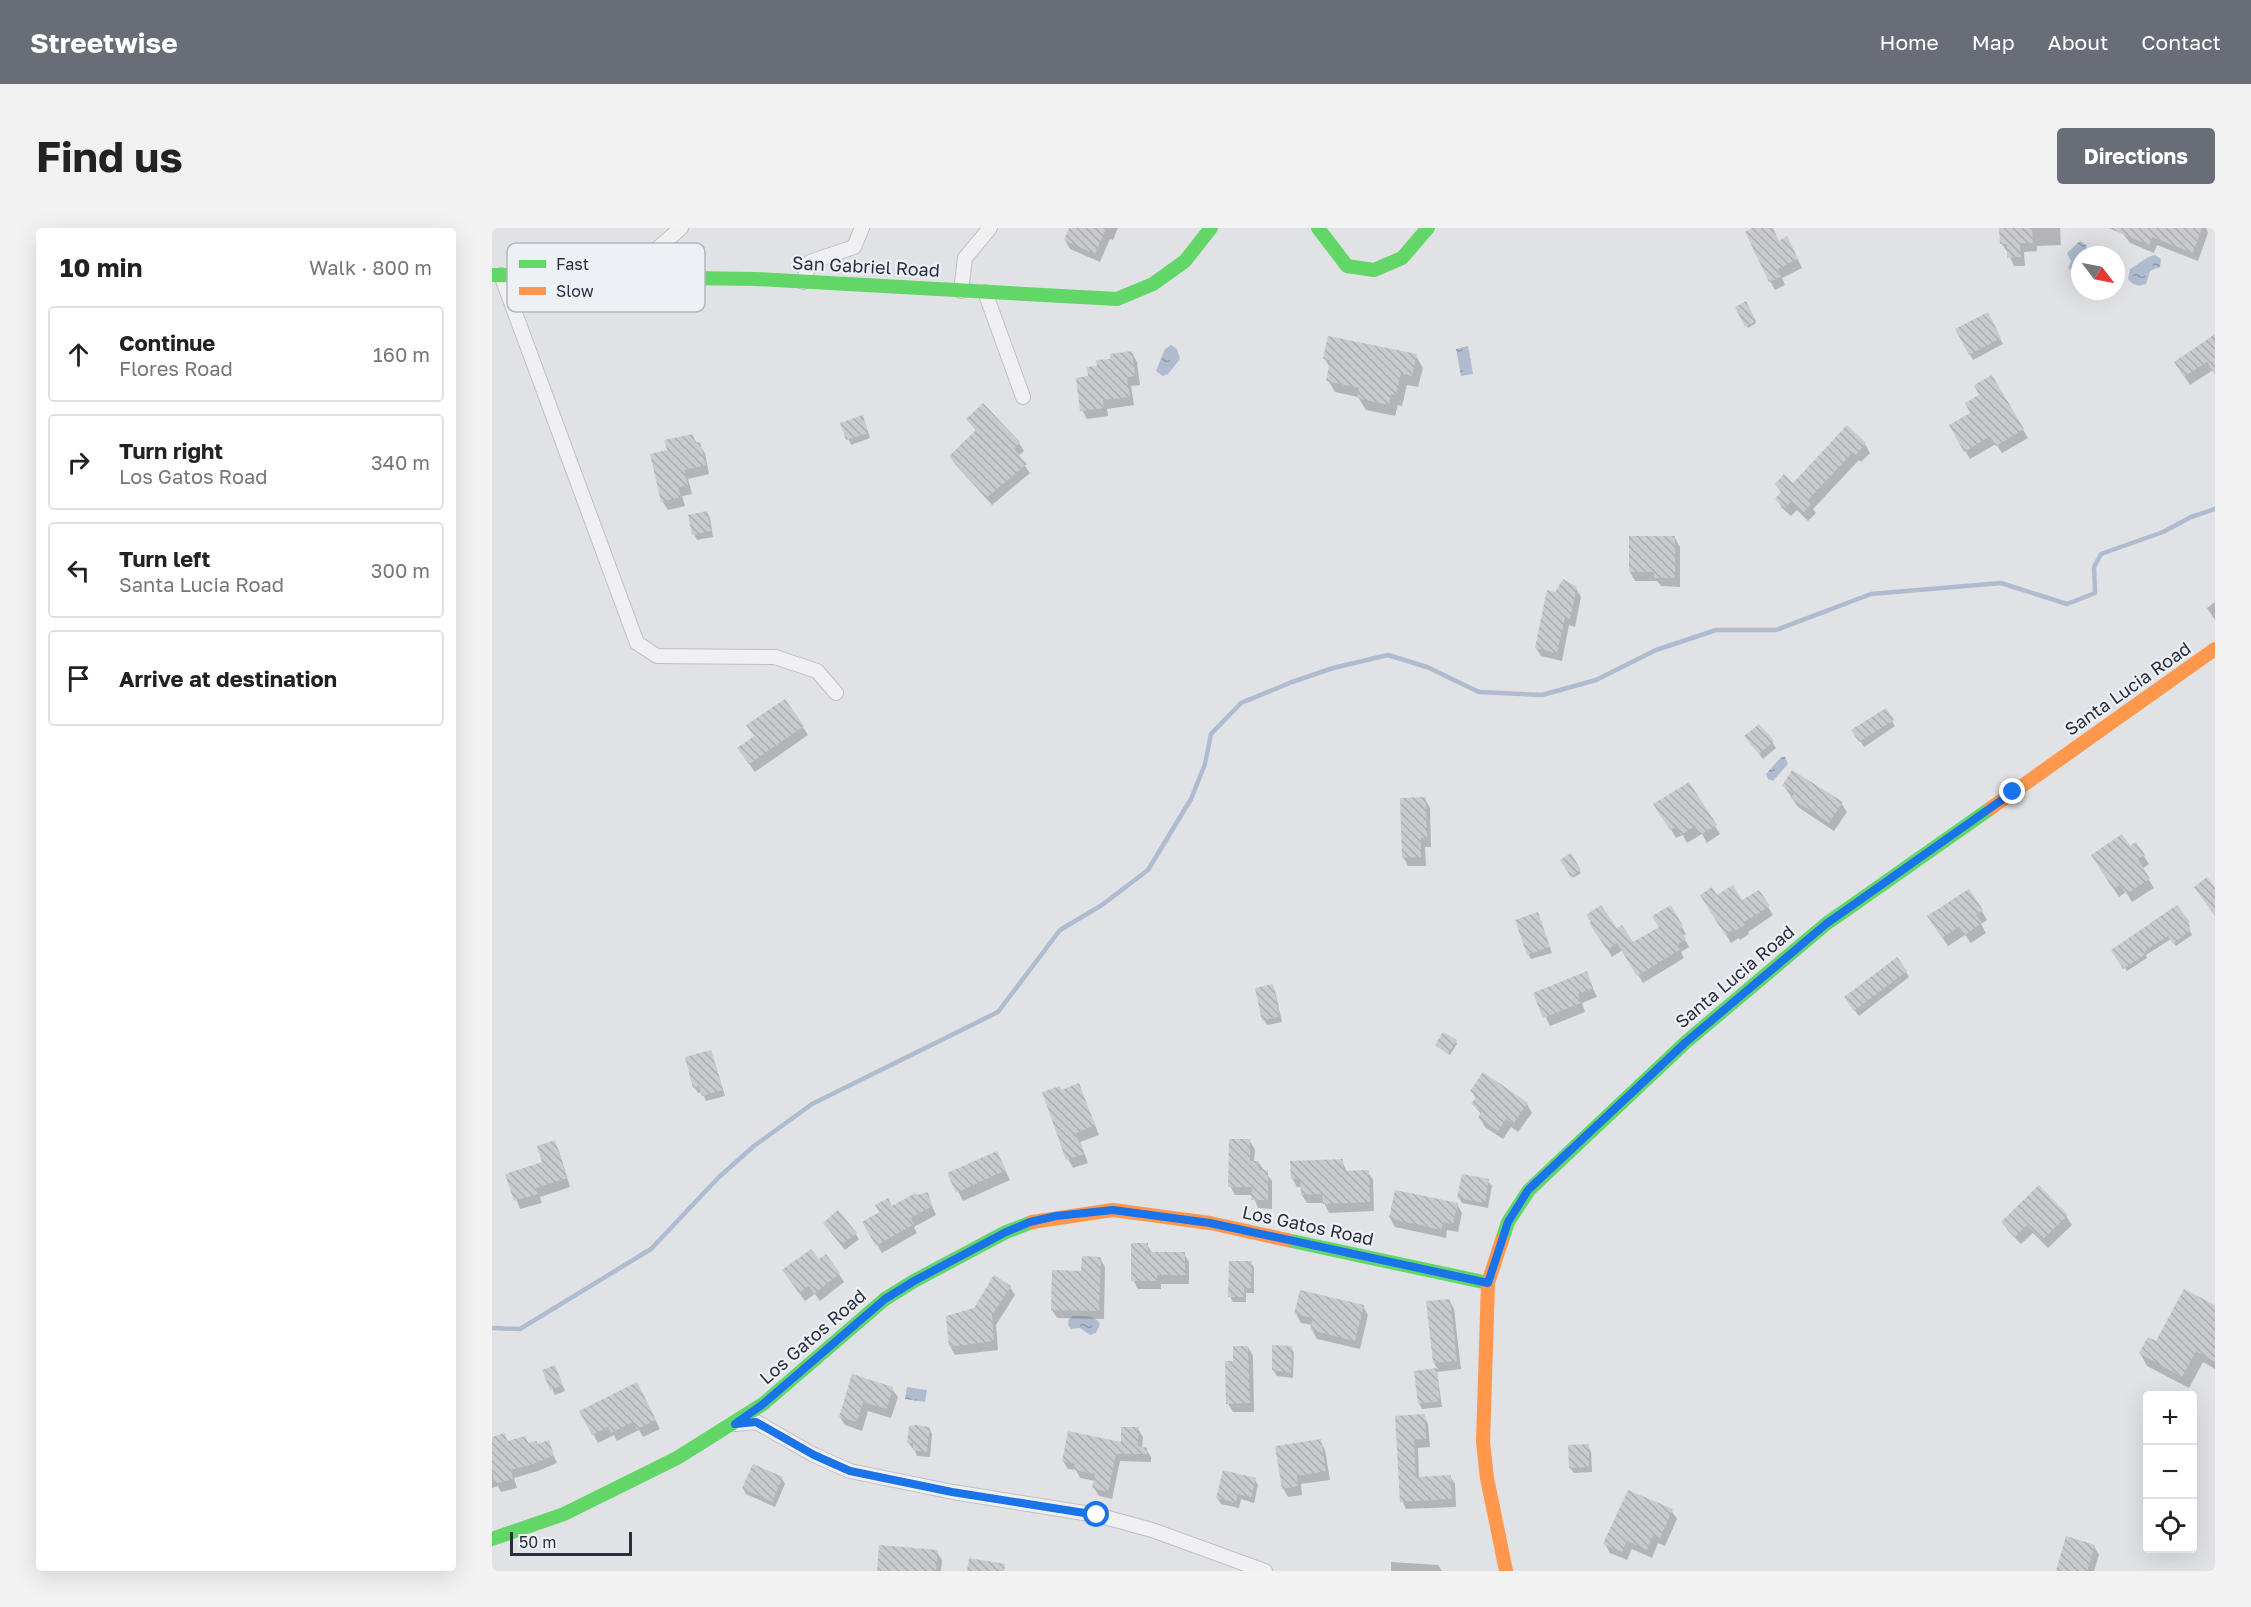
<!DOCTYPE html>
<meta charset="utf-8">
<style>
body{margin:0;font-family:"Golos Text",sans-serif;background:#f2f2f2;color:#222}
.controls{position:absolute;right:18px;bottom:18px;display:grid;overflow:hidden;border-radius:6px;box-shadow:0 6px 24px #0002}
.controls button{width:54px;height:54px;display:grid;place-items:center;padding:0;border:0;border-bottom:2px solid #e0e0e0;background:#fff;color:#222;font:30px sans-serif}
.compass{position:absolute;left:1579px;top:18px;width:54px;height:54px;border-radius:50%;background:#fff;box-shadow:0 6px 24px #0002;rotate:122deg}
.scale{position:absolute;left:18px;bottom:15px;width:122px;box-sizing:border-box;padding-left:6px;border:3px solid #282e3e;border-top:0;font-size:16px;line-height:21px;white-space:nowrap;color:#282e3e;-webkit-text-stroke:4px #edf0f5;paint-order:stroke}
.stop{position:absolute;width:18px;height:18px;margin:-14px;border:4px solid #1a73e8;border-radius:50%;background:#fff}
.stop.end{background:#1a73e8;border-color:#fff;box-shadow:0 2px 6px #0008}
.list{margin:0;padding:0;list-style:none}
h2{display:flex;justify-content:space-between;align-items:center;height:78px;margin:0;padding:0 24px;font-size:26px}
h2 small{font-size:20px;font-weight:400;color:#767676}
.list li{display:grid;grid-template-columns:39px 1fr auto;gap:18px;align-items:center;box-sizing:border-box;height:96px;margin:0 12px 12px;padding:0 12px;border:2px solid #e0e0e0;border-radius:6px}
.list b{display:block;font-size:22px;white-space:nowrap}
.list p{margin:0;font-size:20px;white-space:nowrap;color:#767676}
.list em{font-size:20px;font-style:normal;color:#767676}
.icon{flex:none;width:33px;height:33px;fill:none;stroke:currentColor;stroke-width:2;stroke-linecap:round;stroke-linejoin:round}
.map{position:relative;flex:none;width:1723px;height:1343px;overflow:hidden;border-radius:6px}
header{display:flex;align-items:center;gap:36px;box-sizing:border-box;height:84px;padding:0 30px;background:#686d78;color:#fff}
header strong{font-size:28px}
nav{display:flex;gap:33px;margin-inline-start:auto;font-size:21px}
.intro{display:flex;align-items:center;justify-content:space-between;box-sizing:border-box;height:144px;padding:0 36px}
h1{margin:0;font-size:42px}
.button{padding:15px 27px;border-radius:6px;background:#686d78;color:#fff;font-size:21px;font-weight:700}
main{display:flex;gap:36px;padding:0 36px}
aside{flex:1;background:#fff;border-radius:6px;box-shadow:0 6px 24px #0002}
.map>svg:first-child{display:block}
.water{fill:url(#water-ripples)}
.shadow{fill:#0003}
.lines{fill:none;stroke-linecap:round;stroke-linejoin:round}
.stream{stroke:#afbcd0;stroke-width:4.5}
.building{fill:url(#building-back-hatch)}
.street-casing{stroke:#bec0c3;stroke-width:16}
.street{stroke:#f0f0f2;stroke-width:14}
.fast{stroke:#63d668;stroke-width:14}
.slow{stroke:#ff974d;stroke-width:14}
.route{stroke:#1a73e8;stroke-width:8}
.labels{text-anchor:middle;stroke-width:4.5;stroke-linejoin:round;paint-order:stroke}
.street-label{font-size:18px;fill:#282e3e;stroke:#edf0f5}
.key{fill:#edf0f5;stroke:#b2b6be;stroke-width:1.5}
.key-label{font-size:16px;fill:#282e3e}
</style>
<header>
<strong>Streetwise</strong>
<nav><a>Home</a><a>Map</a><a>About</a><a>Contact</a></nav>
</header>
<div class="intro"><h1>Find us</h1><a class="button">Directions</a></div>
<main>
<aside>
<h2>10 min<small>Walk · 800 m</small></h2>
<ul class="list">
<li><svg class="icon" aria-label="ahead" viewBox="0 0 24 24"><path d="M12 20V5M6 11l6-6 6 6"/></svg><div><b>Continue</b><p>Flores Road</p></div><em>160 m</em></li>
<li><svg class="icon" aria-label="right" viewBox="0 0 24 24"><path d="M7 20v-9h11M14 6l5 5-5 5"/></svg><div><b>Turn right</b><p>Los Gatos Road</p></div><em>340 m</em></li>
<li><svg class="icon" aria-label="left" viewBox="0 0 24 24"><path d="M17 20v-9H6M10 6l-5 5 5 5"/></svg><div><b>Turn left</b><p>Santa Lucia Road</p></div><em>300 m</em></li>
<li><svg class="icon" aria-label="arrive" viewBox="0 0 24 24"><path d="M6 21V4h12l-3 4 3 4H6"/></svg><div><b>Arrive at destination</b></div></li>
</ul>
</aside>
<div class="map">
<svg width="1723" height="1343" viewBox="0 0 1723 1343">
<defs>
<pattern id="water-ripples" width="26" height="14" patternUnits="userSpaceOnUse" patternTransform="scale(1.5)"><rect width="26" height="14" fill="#afbcd0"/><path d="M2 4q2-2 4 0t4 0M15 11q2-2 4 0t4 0" fill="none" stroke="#8e99aa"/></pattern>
<pattern id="building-back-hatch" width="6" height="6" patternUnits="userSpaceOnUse" patternTransform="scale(1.5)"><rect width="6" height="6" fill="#c9cacd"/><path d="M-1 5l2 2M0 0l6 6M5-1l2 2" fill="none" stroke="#adaeb1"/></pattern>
</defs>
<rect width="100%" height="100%" fill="#e0e2e5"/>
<g class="water">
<polygon points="1588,13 1594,17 1595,21 1591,27 1588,27 1586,41 1581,44 1576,40 1579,33 1575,25"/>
<path d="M1663,27L1669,31L1668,39L1658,43L1654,56C1646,59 1641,57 1636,51L1638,41C1647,36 1653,29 1663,27Z"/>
<polygon points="679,117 685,121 688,131 676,146 671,148 664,143 673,121"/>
<polygon points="976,118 981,146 969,148 964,121"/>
<polygon points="1289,529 1293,529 1296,536 1281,553 1276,551 1274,546"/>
<path d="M581,1088C591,1089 603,1086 608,1096L604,1105L598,1107L588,1100L579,1101L576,1097L577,1091Z"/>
<polygon points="415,1159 435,1162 433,1174 413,1171"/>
</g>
<g class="shadow">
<polygon points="578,0 626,0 621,12 618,11 608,34 578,21 573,12"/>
<polygon points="1263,0 1280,0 1287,14 1300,19 1310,40 1290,50 1293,57 1283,62 1278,53"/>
<polygon points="1509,0 1568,0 1569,17 1545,18 1545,23 1532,24 1533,38 1522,38 1516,25 1510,16"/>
<polygon points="1635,0 1714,0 1716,5 1706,33 1665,17 1662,25 1638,15 1632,7"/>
<polygon points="1253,75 1264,95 1256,100 1245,80"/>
<polygon points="1495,86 1511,116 1481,132 1465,102"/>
<polygon points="1723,108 1723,145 1721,142 1698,157 1689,143"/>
<polygon points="640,125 645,134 648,157 639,158 642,177 615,181 616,188 595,191 590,182 598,149 620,132"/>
<polygon points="924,128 931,140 926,159 915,157 910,178 906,177 903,188 874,182 866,169 843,164 836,152 838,140 833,131"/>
<polygon points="1499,149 1536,210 1510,225 1504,216 1478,231 1459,198 1480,185"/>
<polygon points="491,177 527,215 532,223 526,228 538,245 500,277 463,236 458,228 485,204 476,192"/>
<polygon points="373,194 378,210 359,217 350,196"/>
<polygon points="200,208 213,225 217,246 196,251 200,266 190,268 193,278 176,282 170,273 176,223"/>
<polygon points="1373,216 1378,225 1369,234 1367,232 1321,281 1324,285 1316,293 1305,282 1299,288 1290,280 1285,271 1290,266 1285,257 1301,257"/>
<polygon points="215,284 218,290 221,309 205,312 202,306"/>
<polygon points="1183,310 1188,319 1188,359 1169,358 1165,353 1143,353 1138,344"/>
<polygon points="1084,360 1089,369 1083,399 1077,397 1070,433 1049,428 1044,420 1064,365"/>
<polygon points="1723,374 1723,392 1715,380"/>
<polygon points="1393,482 1403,498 1372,519 1361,502"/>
<polygon points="311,499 316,507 263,544 252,529"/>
<polygon points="1254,509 1280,514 1284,520 1271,531"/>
<polygon points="1292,558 1349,575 1355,584 1342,603 1306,579"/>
<polygon points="933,571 938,580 939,619 933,619 934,638 916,638 911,629"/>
<polygon points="1164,576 1223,598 1228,606 1215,615 1210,606 1195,615 1191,607 1184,610"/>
<polygon points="1637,620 1652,628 1657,636 1650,641 1662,660 1640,674 1634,664 1627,669 1606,636"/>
<polygon points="1078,627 1089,645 1081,650 1070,633"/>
<polygon points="1225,669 1276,679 1281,687 1256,704 1257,706 1248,712 1247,710 1239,715 1215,676"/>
<polygon points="1178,679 1194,706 1191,708 1197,719 1189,724 1192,730 1151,755 1131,722 1120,729 1096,687 1125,702 1141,717 1168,700"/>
<polygon points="1490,683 1495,692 1489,696 1494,705 1479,715 1473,707 1456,718 1442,697"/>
<polygon points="1046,686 1060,725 1039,731 1036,726"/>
<polygon points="1696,695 1698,698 1696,700 1700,707 1684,718 1679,711 1654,727 1655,730 1635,743 1621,722"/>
<polygon points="1414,744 1417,749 1367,788 1357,775"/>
<polygon points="1094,745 1105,769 1090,775 1093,784 1058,798 1043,766"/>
<polygon points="780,757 783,763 790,794 775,797 772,792"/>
<polygon points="964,814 965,816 958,827 945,818"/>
<polygon points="219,823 233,868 214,873 210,864 206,865 203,860 195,830"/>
<polygon points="587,857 607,907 588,914 596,935 581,940 576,931 570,863"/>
<polygon points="980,863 1035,876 1040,885 1026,904 1019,899 1011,911 993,899 988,890 990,887 981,876 984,871"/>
<polygon points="758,913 763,922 762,934 766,934 780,953 780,981 766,980 761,967 743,967 738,958"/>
<polygon points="62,914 67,923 78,959 48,969 50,975 28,981 15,947 51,935"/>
<polygon points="509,933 518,952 471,973 457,946"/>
<polygon points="850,933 855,944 876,944 881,952 882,983 837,985 832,975 815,975 810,967 810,959 805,959 800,950"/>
<polygon points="996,953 1000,958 996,980 970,975 967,970"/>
<polygon points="435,966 444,987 422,999 425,1005 390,1025 372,994"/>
<polygon points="965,976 970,985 966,1004 955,1002 954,1010 903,999 898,990"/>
<polygon points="1574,988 1580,997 1556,1020 1541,1005 1529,1016 1516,1003 1511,994"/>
<polygon points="332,995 363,1005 367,1011 353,1022"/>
<polygon points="655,1017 661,1026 692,1025 697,1034 697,1056 669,1056 669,1061 646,1061 641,1052"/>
<polygon points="608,1030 613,1039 612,1091 565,1090 560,1082 591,1044"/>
<polygon points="326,1033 347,1046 352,1054 328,1073 323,1066 313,1073 297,1051"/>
<polygon points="759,1034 762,1040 762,1065 754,1065 754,1074 741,1074 738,1068"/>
<polygon points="518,1059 523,1067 504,1097 506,1122 463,1127 458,1118 483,1081"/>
<polygon points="957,1072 962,1081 969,1141 945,1144 950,1179 930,1181 927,1175 924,1144 946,1141 942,1135"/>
<polygon points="871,1078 876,1087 868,1121 825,1111 820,1102 821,1097 809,1095 804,1086"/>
<polygon points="1723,1079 1723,1141 1711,1134 1697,1160 1655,1138 1648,1125"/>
<polygon points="756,1119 761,1128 762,1184 741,1184 736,1176 742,1134"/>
<polygon points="799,1119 802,1125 801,1150 785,1148 781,1142"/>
<polygon points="52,1143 65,1144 73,1163 63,1167"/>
<polygon points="361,1148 400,1161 406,1169 399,1190 376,1183 370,1203 353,1197 348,1189"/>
<polygon points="150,1164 168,1201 151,1209 147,1202 125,1213 122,1207 106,1215 101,1206"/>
<polygon points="932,1188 936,1196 938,1219 926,1220 927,1250 958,1248 963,1256 964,1279 914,1281 910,1273 904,1190"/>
<polygon points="437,1200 440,1206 438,1229 425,1228 422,1220 420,1220 416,1214"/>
<polygon points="646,1201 651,1209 650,1220 654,1221 659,1229 659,1234 628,1233 620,1271 607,1268 602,1260 603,1253 588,1250 584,1242 576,1241 571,1233 630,1216"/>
<polygon points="12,1207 16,1214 33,1210 37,1216 46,1218 56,1214 65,1235 46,1243 22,1250 25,1260 9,1264 6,1258 0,1260 0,1210"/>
<polygon points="828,1213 833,1222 838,1252 809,1256 810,1267 796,1269 791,1260"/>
<polygon points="1096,1218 1099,1224 1100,1244 1082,1245 1078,1240"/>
<polygon points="290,1251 293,1256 283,1279 254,1266 251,1260"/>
<polygon points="763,1252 766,1257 762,1275 749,1271 747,1280 729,1276 725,1270"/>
<polygon points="1179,1282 1185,1291 1173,1318 1166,1315 1160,1330 1140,1321 1135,1332 1118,1325 1113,1316"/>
<polygon points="1602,1318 1607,1327 1602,1343 1565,1343"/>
<polygon points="445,1324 450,1332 449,1343 387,1343"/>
<polygon points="899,1334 946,1337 950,1343 899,1343"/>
</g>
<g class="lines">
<polyline class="stream" points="0,1100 28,1101 159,1021 226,950 262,918 320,876 506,784 568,702 610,677 656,642 699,571 713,536 719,506 749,475 800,454 841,440 896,427 935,439 987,464 1050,467 1104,452 1164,422 1224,402 1284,402 1379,366 1509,355 1575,376 1603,365 1602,339 1609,326 1671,304 1699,289 1723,281"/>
</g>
<g class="building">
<polygon points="577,0 614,0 603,26 572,12"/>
<polygon points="1260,0 1281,0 1287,13 1295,8 1306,31 1286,41 1290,48 1277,54 1253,4"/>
<polygon points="1507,0 1540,0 1541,15 1528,15 1529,29 1515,30 1515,16 1508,16"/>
<polygon points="1616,0 1710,0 1701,25 1660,9 1657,17"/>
<polygon points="1254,73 1264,93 1253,99 1243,79"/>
<polygon points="1496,84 1509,110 1477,127 1463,101"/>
<polygon points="1723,106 1723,147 1715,134 1692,149 1682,134"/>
<polygon points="836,108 925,126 920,148 909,145 904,167 899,166 897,177 865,170 867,160 834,153 838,132 831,131"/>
<polygon points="640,123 643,148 635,149 638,169 611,172 612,180 588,183 584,150 596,148 595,139 605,138 604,132 618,131 618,126"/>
<polygon points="1500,147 1532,201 1504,218 1498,208 1472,224 1457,197 1478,185 1473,175 1487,167 1482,157"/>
<polygon points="491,175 528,214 522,221 535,236 494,270 457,228 484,202 474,191"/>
<polygon points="371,187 376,205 354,212 348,195"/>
<polygon points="1355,197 1374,215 1364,227 1361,224 1316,272 1320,275 1311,285 1299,274 1293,280 1283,271 1290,263 1283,256 1292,246 1301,255"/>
<polygon points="201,206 203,215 208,214 214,237 192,242 196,257 186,259 189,269 169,274 158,226 175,222 172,212"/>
<polygon points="215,283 219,303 200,307 196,287"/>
<polygon points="1137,308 1183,308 1183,350 1162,350 1162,344 1137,344"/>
<polygon points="1071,351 1085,359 1078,391 1073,390 1065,425 1043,420 1055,362 1063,364"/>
<polygon points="293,471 312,498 257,536 245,520 262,508 254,497"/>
<polygon points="1394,480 1402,492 1367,514 1359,502"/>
<polygon points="1267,496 1282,513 1267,526 1252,508"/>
<polygon points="1300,542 1351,574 1337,595 1299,570 1302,565 1290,558"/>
<polygon points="1197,554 1225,597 1208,607 1203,598 1189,607 1184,599 1178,602 1161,576"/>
<polygon points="934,569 935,610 929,610 929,629 910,630 908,570"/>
<polygon points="1630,606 1638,618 1644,614 1653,627 1646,631 1658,651 1634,666 1628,657 1621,661 1599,627"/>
<polygon points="1079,625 1089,642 1079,649 1068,632"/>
<polygon points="1715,649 1723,660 1723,688 1702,659"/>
<polygon points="1241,657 1250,672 1267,662 1278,678 1252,694 1254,696 1242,704 1240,702 1233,707 1208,667 1220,659 1225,667"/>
<polygon points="1477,661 1491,682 1484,687 1490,695 1473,707 1467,699 1450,710 1435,688"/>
<polygon points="1109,677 1125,700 1130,697 1141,714 1167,699 1160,688 1179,677 1191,698 1188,700 1194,711 1186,716 1189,721 1145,748 1125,715 1115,722 1097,695 1099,694 1094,687"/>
<polygon points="1685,677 1698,694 1695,696 1699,702 1681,716 1676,708 1653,723 1654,726 1631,741 1619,722"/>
<polygon points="1046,684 1058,719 1035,727 1023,692"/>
<polygon points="1405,729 1415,743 1362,783 1352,769"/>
<polygon points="1095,743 1101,760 1086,766 1089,775 1051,790 1041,765"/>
<polygon points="781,756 788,788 770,793 763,760"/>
<polygon points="951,804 965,812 956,826 943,817"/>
<polygon points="219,822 231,862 210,868 207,858 201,860 193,829"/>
<polygon points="991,844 1036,875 1021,896 1014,891 1006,903 986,890 990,883 979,876 985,868 978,863"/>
<polygon points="587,855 603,897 584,905 592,926 574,932 550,864 568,858 569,862"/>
<polygon points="737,911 758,911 758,933 767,933 767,942 776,942 776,972 759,972 760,959 736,959"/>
<polygon points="63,912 75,950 44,960 46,966 22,973 13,946 50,934 45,918"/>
<polygon points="505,923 514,942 464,965 455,945"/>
<polygon points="851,931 851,943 877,942 878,974 831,976 830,966 809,967 808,950 799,951 798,933"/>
<polygon points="970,946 997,951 993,975 965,970"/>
<polygon points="1547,957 1576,987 1550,1012 1535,997 1523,1009 1509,994"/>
<polygon points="903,962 966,975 961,996 951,994 949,1002 897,990"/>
<polygon points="436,964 440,978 419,990 422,996 384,1018 370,994 387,984 383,977 396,970 400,978 423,965 425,967"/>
<polygon points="346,982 365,1005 349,1017 331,995"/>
<polygon points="639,1015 656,1015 656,1024 693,1024 693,1047 665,1047 665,1053 639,1053"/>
<polygon points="319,1021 327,1031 334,1026 348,1045 322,1066 317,1058 307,1065 290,1042"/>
<polygon points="590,1028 609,1029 607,1083 559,1082 560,1042 589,1043"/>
<polygon points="737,1033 760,1033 759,1060 752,1060 752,1069 736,1069"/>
<polygon points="502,1047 519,1058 500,1087 502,1113 457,1119 454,1088 482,1080"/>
<polygon points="1692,1061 1723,1077 1723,1134 1704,1123 1690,1149 1647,1125 1656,1109 1664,1113"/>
<polygon points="808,1062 872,1077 863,1113 818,1102 821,1090 802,1086"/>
<polygon points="958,1071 965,1133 941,1135 934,1073"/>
<polygon points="780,1117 800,1118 799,1145 780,1142"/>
<polygon points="741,1118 756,1118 758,1175 734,1176 733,1133 741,1133"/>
<polygon points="63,1137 71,1157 58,1162 50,1142"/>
<polygon points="945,1140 948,1173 926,1176 922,1143"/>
<polygon points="360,1146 401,1159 395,1181 371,1174 365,1194 347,1189"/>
<polygon points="145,1154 164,1192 145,1201 141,1194 119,1205 116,1199 100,1207 87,1183"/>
<polygon points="933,1186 934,1211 922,1212 924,1249 959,1247 960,1271 908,1274 903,1188"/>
<polygon points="424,1197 438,1199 435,1224 421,1222 421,1215 415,1215 417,1198"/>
<polygon points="629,1199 647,1199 646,1218 655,1220 655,1226 624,1226 616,1264 600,1260 603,1246 581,1242 583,1236 570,1233 576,1203 629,1214"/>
<polygon points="13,1205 15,1213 34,1208 36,1215 45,1213 45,1216 57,1212 62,1227 41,1236 19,1242 21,1251 3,1256 0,1244 0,1209"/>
<polygon points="829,1211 834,1243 805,1248 806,1258 790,1261 783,1218"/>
<polygon points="1097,1216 1097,1239 1077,1240 1076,1217"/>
<polygon points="261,1236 291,1249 280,1274 250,1260"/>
<polygon points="731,1242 764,1250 759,1270 746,1266 744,1275 724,1270"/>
<polygon points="1136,1262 1181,1281 1168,1310 1161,1307 1155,1322 1135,1313 1130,1324 1111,1316"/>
<polygon points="1574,1308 1603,1317 1595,1343 1564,1343"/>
<polygon points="387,1317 446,1322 444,1343 385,1343"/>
<polygon points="477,1330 513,1336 512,1343 475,1343"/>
</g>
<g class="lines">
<defs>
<g id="street">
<polyline points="9,47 145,415 165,428 283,429 325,443 344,465"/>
<polyline points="134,48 189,0"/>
<polyline points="311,54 318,34 362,19 370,0"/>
<polyline points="469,63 473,30 498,0"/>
<polyline points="493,64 531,169"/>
<polyline points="243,1196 264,1194 322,1227 358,1243 461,1264 605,1287 660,1302 773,1343"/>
</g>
</defs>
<use href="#street" class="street-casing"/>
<use href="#street" class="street"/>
<g class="fast">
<polyline points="826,0 855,38 882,42 910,30 936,0"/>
<polyline points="0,47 264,51 625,71 661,56 693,33 719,0"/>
<polyline points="795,1012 996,1055"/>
<polyline points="1010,1012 1016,994 1037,962 1194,814 1334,696 1499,580"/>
<polyline points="0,1311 72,1286 185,1230 271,1176 393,1071 422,1053 514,1004 540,994"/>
</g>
<g class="slow">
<polyline points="1499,580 1723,421"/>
<polyline points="540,994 621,982 718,995 795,1012"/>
<polyline points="1010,1012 996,1055 991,1214 995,1250 1014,1343"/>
</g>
</g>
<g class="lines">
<polyline class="route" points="605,1287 460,1264 358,1243 322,1227 264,1194 243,1196 271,1176 393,1071 422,1053 514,1004 538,994 564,988 621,982 718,995 996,1055 1016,994 1036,962 1194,814 1334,696 1521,564"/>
</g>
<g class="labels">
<g class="street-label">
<text transform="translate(374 39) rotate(3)" y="6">San Gabriel Road</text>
<text transform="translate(1636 461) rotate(-35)" y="6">Santa Lucia Road</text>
<text transform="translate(1243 749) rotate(-40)" y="6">Santa Lucia Road</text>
<text transform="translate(816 998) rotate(12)" y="6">Los Gatos Road</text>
<text transform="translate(321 1109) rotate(-41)" y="6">Los Gatos Road</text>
</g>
</g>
<rect x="15" y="15" width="198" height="69" rx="9" class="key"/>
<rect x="27" y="32" width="27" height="8" fill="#63d668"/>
<rect x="27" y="59" width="27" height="8" fill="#ff974d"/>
<g class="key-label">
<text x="64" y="42">Fast</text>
<text x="64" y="69">Slow</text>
</g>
</svg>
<div class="controls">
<button>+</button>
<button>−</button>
<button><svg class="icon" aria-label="locate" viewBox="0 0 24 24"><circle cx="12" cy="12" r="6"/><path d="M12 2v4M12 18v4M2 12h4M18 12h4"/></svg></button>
</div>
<svg class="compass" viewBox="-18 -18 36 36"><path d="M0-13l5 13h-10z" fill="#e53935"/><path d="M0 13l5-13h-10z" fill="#767676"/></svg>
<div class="scale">50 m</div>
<div class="stop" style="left:605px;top:1287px"></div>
<div class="stop end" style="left:1521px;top:564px"></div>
</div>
</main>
